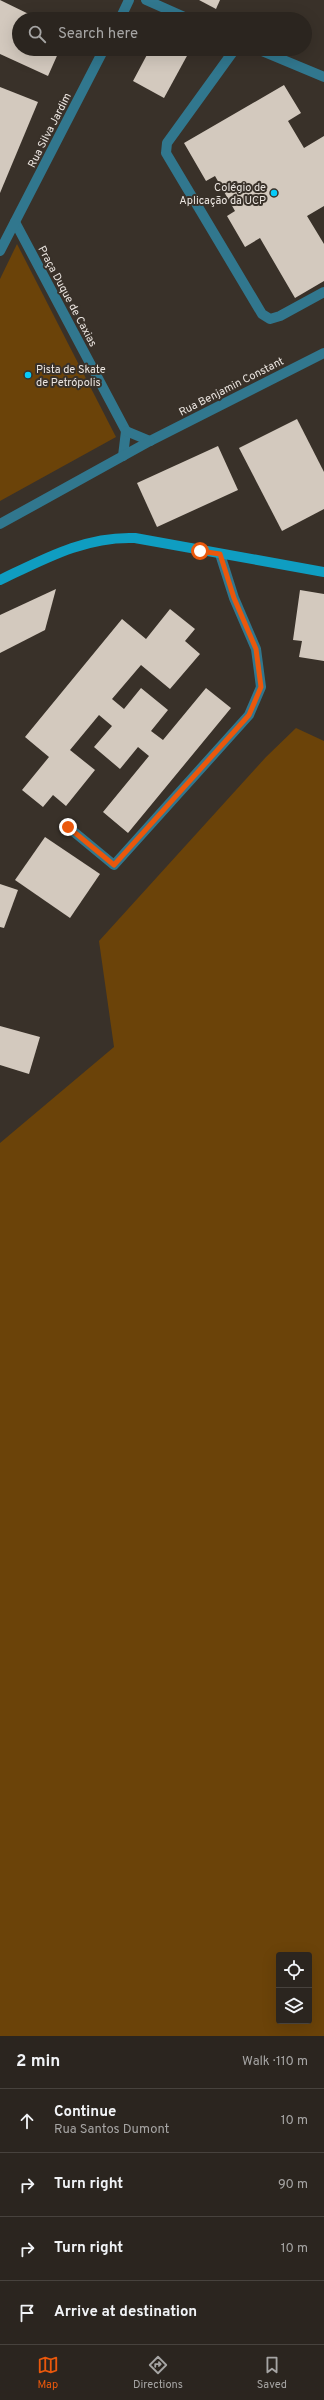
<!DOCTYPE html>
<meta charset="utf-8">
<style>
body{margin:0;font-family:Overpass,sans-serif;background:#332d28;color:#f1f3f6}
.controls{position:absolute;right:12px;bottom:12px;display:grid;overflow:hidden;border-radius:4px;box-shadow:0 4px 16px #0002}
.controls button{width:36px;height:36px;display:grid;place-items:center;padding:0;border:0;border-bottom:1px solid #47423d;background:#2b251f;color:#f1f3f6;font:20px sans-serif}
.stop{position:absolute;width:12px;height:12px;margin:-9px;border:3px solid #ea580c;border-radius:50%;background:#fff}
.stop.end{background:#ea580c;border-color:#fff;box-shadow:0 1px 4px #0008}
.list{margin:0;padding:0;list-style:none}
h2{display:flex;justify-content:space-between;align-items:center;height:52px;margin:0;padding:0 16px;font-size:17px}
h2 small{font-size:13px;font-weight:400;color:#a6a5a4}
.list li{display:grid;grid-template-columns:26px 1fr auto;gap:12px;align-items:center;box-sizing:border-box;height:64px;padding:0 16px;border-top:1px solid #47423d}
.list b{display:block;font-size:15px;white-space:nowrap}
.list p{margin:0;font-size:13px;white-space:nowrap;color:#a6a5a4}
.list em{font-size:13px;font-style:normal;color:#a6a5a4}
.icon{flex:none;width:22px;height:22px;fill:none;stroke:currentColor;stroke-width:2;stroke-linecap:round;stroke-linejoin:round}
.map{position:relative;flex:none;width:324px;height:2036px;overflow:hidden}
.search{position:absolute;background:#2b251f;box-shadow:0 4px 16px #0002;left:12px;right:12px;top:12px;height:44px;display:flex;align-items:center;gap:10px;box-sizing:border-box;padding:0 14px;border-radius:22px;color:#a6a5a4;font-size:15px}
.sheet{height:308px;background:#2b251f}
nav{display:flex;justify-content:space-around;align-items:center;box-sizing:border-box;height:56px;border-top:1px solid #47423d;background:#2b251f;font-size:11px;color:#a6a5a4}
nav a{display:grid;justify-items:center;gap:2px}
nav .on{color:#ea580c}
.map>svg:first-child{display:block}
.green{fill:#6b4309;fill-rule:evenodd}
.building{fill:#d3c9be}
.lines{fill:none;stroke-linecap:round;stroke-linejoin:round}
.service{stroke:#31778e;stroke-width:10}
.minor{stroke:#31778e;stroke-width:10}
.tertiary{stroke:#31778e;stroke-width:10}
.secondary{stroke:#0f9dc1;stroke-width:10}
.route{stroke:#ea580c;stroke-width:5}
.poi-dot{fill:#06cbf9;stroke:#393129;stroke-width:1.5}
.labels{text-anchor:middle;stroke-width:4;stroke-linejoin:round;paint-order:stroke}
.street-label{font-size:11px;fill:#ece6e1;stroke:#393129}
.poi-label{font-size:11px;fill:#ece6e1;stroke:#393129;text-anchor:end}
</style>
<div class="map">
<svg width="324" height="2036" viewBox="0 0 324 2036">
<rect width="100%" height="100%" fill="#393129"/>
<g class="green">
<polygon points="17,244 116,437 0,501 0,279"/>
<path d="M296,728L324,741V2036H0V1143L114,1047L99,941L266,757ZM279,1955H309V2021H279Z"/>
</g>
<g class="building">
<polygon points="0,0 39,19 19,19 19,49 60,49 48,76 0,54"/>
<polygon points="199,0 220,0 216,9"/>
<polygon points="150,49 178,49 188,54 164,98 133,81"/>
<polygon points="284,85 301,113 288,121 304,148 324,136 324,206 307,216 324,244 324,281 295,298 260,238 245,247 227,216 235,211 215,176 206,181 184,143"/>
<polygon points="0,87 38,102 0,193"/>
<polygon points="297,419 324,472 324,509 282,531 239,448"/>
<polygon points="218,446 238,490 157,527 137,483"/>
<polygon points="56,589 45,630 0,653 0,615"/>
<polygon points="300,590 324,594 324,661 299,657 302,641 293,640"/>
<polygon points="170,609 195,629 185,641 200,654 170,689 141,665 112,699 124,709 141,688 168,710 151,731 163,740 206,688 231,708 128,833 103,812 149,756 138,747 120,769 94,747 112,726 99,715 70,750 95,770 66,806 53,795 43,807 22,790 49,757 25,737 122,619 146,639"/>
<polygon points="45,837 100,874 70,918 15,880"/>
<polygon points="0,884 18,890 4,928 0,927"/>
<polygon points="0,1026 40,1037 29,1074 0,1065"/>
</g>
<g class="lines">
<g class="service">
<polyline points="146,0 189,19"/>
<polyline points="235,49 167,143 166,153 262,314 270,319 280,316 324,292"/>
<polyline points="257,49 324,77"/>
<polyline points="68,827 114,865 249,715 261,687 256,649 234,598 220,554"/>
</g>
<polyline class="minor" points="150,441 324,353"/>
<g class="tertiary">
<polyline points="120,19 129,0"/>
<polyline points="15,222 126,431 123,456"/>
<polyline points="0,251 104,49"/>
<polyline points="126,431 150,441"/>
<polyline points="0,524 150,441"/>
</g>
<path class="secondary" d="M0,580C44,559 85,536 135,538L324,572"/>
</g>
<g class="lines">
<polyline class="route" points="68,827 114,865 249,715 261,687 256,649 234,598 220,554 200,551"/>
</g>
<g class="poi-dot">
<circle cx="274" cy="193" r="4"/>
<circle cx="28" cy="375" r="4"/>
</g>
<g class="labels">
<g class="street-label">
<text transform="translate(49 130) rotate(-63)" y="4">Rua Silva Jardim</text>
<text transform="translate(68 296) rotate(62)" y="4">Praça Duque de Caxias</text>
<text transform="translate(231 386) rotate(-27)" y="4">Rua Benjamin Constant</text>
</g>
<g class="poi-label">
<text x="266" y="191">Colégio de<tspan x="266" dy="13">Aplicação da UCP</tspan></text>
<text x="36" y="373" text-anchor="start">Pista de Skate<tspan x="36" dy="13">de Petrópolis</tspan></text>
</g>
</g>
</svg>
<div class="controls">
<button><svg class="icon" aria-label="locate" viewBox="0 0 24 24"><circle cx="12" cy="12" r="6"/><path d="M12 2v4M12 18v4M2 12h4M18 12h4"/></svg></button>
<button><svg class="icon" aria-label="layers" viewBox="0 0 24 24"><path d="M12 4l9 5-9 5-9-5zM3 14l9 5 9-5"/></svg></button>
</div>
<div class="stop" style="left:200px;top:551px"></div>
<div class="stop end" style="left:68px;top:827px"></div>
<div class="search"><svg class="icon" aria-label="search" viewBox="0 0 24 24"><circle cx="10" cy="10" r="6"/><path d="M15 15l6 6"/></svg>Search here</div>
</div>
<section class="sheet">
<h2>2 min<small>Walk · 110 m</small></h2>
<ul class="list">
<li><svg class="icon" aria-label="ahead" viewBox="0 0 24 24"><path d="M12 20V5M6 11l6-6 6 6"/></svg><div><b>Continue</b><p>Rua Santos Dumont</p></div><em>10 m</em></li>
<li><svg class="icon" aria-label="right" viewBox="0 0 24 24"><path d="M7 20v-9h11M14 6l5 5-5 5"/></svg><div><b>Turn right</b></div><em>90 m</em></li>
<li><svg class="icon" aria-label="right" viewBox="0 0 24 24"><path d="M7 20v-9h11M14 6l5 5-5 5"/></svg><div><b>Turn right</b></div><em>10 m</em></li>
<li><svg class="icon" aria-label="arrive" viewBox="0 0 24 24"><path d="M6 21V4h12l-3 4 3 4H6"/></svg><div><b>Arrive at destination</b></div></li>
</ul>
</section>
<nav>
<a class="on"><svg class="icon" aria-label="map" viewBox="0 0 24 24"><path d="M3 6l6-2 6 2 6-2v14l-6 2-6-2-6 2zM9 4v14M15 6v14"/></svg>Map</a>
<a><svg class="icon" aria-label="directions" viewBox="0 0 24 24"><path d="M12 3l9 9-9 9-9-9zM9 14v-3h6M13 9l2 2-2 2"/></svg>Directions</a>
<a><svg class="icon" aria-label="saved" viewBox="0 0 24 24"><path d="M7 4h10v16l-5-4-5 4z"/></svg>Saved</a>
</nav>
